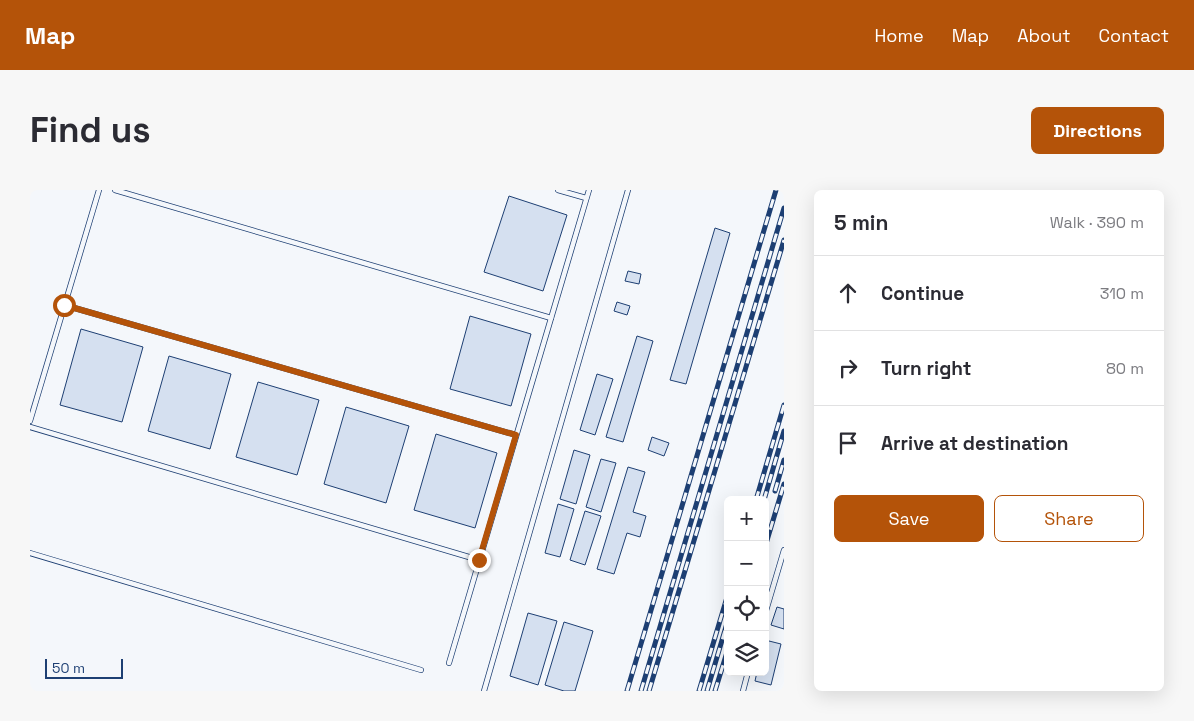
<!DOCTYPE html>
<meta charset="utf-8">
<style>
body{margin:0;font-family:"Space Grotesk",sans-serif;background:#f7f7f7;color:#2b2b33}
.controls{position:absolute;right:15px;bottom:15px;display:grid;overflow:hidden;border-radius:8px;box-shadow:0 5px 20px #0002}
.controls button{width:45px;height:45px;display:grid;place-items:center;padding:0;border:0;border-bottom:1px solid #e1e1e2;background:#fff;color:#2b2b33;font:25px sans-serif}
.scale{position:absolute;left:15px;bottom:12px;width:78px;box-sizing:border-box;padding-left:5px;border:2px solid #1d3f73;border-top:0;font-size:14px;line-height:18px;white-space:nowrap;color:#1d3f73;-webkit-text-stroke:4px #f4f7fb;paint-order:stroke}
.stop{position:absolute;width:15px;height:15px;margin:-11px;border:4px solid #b45309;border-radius:50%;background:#fff}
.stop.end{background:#b45309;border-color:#fff;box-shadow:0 1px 5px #0008}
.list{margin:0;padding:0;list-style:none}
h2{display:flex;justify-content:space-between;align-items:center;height:65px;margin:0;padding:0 20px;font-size:21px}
h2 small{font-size:16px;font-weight:400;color:#7c7c81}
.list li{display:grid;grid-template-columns:32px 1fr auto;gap:15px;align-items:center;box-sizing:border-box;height:75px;padding:0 20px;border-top:1px solid #e1e1e2}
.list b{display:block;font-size:19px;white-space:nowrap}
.list em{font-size:16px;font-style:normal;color:#7c7c81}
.actions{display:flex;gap:10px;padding:15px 20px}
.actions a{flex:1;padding:11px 0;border:1px solid #b45309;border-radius:8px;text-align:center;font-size:18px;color:#b45309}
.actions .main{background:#b45309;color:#fff}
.icon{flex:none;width:28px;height:28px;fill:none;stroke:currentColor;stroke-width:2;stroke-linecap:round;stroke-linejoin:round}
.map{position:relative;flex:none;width:754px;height:501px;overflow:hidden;border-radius:8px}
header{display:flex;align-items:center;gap:30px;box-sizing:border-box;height:70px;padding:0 25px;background:#b45309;color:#fff}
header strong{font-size:24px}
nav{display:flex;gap:28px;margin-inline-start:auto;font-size:18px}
.intro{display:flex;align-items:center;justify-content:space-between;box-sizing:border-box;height:120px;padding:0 30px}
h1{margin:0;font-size:35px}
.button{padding:12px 22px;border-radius:8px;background:#b45309;color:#fff;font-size:18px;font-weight:700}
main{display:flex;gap:30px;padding:0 30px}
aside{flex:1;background:#fff;border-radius:8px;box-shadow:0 5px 20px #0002}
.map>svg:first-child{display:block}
.building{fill:#d5e0f0;stroke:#1d3f73}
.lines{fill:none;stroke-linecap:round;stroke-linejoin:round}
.lane-casing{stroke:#1d3f73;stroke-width:6}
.lane{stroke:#f4f7fb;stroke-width:4.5}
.rail-casing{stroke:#1d3f73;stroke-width:5}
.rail{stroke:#f4f7fb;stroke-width:3;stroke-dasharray:9;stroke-linecap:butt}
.route{stroke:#b45309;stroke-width:6}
</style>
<header>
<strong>Map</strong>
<nav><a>Home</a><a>Map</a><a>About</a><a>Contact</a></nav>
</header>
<div class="intro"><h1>Find us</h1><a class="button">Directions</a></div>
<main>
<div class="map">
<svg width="754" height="501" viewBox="0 0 754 501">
<rect width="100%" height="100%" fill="#f4f7fb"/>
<g class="building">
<polygon points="479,6 537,25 513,101 454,82"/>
<polygon points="685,38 700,43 656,194 640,190"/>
<polygon points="598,81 611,84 609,94 595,91"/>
<polygon points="587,112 600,116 597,125 584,121"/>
<polygon points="440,126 501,144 481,216 420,199"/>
<polygon points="51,139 113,157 92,232 30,215"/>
<polygon points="607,146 623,151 593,252 576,247"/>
<polygon points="139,166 201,184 180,259 118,241"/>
<polygon points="567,184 583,189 565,245 550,240"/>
<polygon points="228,192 289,210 267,285 206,267"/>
<polygon points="316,217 379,236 356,313 294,294"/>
<polygon points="406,244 467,263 445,338 384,320"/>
<polygon points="622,247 639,253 634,266 618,260"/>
<polygon points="544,260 560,265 546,314 530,309"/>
<polygon points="571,269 586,273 571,322 556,317"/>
<polygon points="598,277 615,282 603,322 616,326 610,347 597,343 584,384 567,379"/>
<polygon points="528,314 544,319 530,367 515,363"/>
<polygon points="555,321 571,326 555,375 540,370"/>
<polygon points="747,417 754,419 754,439 741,435"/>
<polygon points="498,423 527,431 508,495 480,486"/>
<polygon points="534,432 563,441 545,501 534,501 515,495"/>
<polygon points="735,450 751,454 741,495 725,491 727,482 735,482"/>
</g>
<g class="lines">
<defs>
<g id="lane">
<polyline points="85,0 521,128"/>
<polyline points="528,0 556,8"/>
<polyline points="34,115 486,245"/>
<polyline points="0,231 69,0"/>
<polyline points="0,237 449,370"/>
<polyline points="0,363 391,480"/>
<polyline points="735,424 754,360"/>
<polyline points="419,473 559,0"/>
<polyline points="454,501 598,0"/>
<polyline points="713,501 718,482"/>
</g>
</defs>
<use href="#lane" class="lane-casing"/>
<use href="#lane" class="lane"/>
<defs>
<g id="rail">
<polyline points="745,301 754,270"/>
<polyline points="726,310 754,215"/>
<polyline points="734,310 754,241"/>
<polyline points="735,357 754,294"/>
<polyline points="597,501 746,0"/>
<polyline points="611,501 754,18"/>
<polyline points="619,501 754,50"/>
<polyline points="669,501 698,404"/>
<polyline points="677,501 698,430"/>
<polyline points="685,501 698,459"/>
</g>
</defs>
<use href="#rail" class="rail-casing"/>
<use href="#rail" class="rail"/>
</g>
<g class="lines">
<polyline class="route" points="34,115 486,245 449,370"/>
</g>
</svg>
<div class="controls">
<button>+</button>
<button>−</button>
<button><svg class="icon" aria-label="locate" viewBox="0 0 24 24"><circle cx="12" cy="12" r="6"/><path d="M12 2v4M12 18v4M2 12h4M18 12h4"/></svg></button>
<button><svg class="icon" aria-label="layers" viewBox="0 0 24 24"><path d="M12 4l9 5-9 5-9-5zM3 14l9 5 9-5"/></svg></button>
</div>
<div class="scale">50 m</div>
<div class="stop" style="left:34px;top:115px"></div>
<div class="stop end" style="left:449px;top:370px"></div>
</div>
<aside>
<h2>5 min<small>Walk · 390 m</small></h2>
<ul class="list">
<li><svg class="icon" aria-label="ahead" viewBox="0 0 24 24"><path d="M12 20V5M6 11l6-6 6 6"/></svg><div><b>Continue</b></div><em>310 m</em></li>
<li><svg class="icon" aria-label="right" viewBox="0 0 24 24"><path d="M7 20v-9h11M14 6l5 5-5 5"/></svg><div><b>Turn right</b></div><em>80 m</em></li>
<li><svg class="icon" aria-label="arrive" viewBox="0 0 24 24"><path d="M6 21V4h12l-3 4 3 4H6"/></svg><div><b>Arrive at destination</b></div></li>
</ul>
<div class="actions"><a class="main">Save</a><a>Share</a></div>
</aside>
</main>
